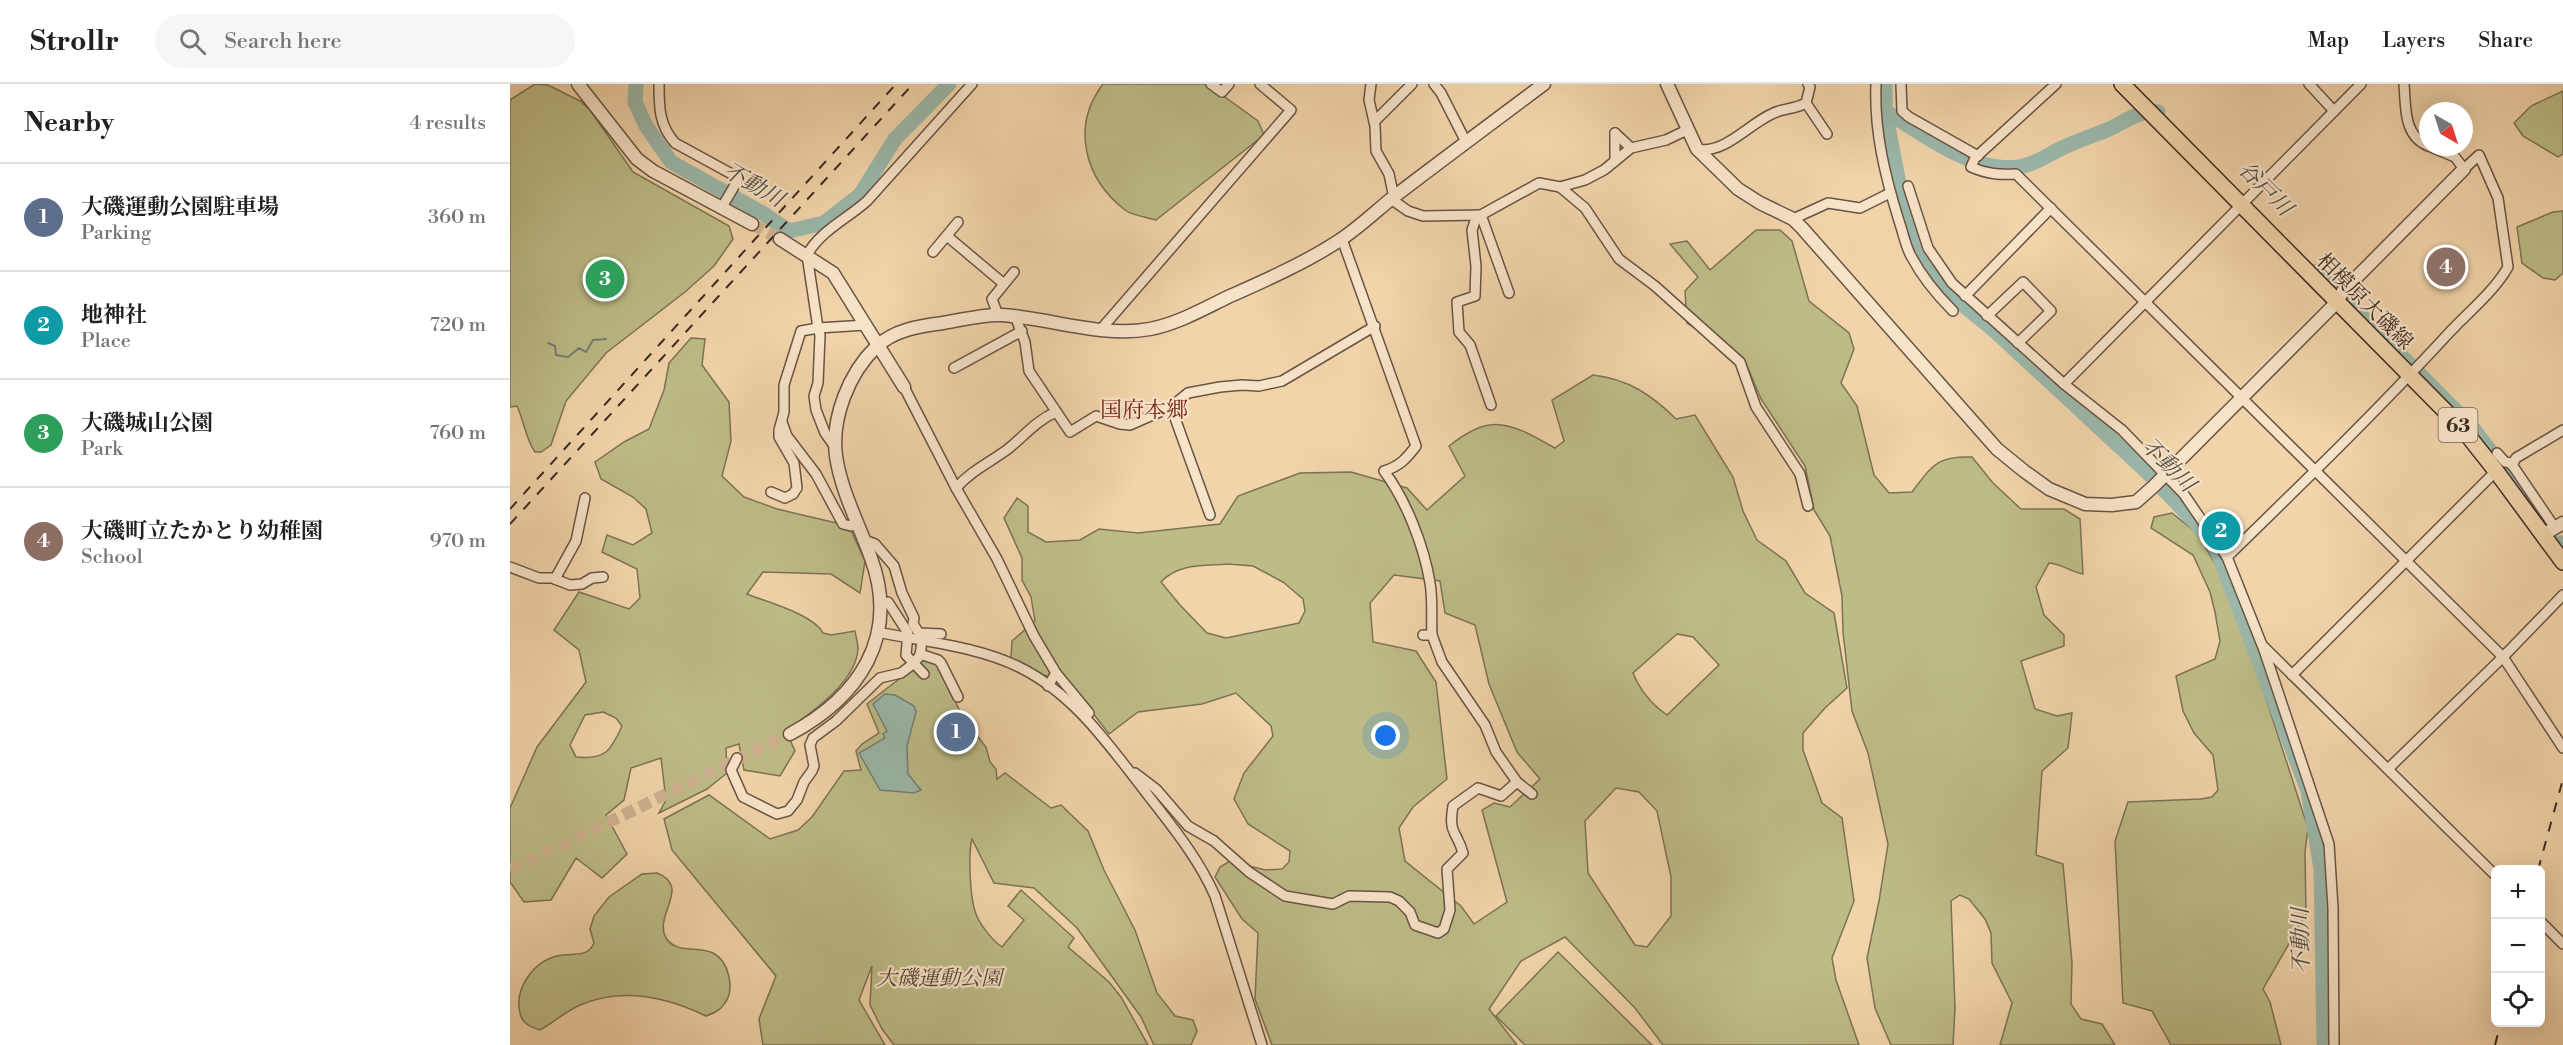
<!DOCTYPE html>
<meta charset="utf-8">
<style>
body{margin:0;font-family:"Libre Bodoni","Noto Serif JP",serif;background:#f6f6f6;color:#202124}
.controls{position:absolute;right:18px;bottom:18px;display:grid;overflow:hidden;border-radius:9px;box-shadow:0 6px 24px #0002}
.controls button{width:54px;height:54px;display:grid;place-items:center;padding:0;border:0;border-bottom:2px solid #e0e0e0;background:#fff;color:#202124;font:30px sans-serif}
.compass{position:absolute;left:1909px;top:18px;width:54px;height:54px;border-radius:50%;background:#fff;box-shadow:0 6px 24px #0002;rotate:141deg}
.you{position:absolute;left:876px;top:652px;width:21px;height:21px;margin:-15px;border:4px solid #fff;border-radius:50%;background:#1a73e8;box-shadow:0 0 0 9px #1a73e833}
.badge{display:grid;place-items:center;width:39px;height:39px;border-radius:50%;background:#8f2418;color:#fff;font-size:20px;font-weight:700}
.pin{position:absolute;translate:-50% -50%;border:3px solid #fff;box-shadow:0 2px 6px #0006}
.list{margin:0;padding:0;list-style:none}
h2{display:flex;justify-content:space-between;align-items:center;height:78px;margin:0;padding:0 24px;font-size:26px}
h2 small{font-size:20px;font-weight:400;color:#757577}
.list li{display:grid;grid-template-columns:39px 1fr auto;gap:18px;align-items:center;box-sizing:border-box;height:108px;padding:0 24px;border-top:2px solid #e0e0e0}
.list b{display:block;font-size:22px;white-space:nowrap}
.list p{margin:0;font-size:20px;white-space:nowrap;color:#757577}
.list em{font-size:20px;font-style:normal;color:#757577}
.icon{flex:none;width:33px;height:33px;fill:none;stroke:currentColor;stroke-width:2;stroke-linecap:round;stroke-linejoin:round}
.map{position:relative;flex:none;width:2053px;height:961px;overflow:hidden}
header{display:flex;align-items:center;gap:36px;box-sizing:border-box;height:84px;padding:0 30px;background:#fff;border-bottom:2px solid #e0e0e0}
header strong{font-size:28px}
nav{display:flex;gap:33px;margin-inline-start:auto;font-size:21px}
.search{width:420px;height:54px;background:#f6f6f6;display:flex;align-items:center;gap:15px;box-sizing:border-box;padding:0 21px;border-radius:33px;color:#757577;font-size:22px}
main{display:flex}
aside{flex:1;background:#fff}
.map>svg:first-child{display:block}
.green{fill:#bdbc87;stroke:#7c7355;stroke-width:1.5;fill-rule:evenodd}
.water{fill:#9bb8ab;stroke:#747f75;stroke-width:1.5}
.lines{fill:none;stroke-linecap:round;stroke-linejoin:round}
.stream{stroke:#747f75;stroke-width:2}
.river{stroke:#9bb8ab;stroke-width:15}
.tertiary-tunnel{stroke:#cdb28f;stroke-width:12;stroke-dasharray:12 6;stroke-linecap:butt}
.minor-casing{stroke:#685445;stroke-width:12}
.tertiary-casing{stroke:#685445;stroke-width:15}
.primary-casing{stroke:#3a2a23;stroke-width:18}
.minor{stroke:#f7e3c8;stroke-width:9}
.tertiary{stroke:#f7e3c8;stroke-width:12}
.primary{stroke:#f2d4aa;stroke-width:15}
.rail{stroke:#3a2a23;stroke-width:2;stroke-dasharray:10 10;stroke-linecap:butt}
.labels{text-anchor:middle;stroke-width:4.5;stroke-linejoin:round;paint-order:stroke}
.shield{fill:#f7e3c8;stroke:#736254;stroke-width:1.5}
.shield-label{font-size:20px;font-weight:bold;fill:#3a2a23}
.street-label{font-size:21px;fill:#3a2a23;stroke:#f7e3c8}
.park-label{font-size:21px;font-style:italic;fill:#544737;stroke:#f7e3c8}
.water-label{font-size:22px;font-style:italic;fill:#524e45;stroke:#f7e3c8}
.neighbourhood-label{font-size:22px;fill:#7a1f14;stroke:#f7e3c8}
</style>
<header>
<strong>Strollr</strong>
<div class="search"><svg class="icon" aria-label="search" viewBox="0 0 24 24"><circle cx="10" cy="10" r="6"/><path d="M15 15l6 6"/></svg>Search here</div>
<nav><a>Map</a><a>Layers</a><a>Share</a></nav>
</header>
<main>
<aside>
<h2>Nearby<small>4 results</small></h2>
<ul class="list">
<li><span class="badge" style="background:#5c6f8a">1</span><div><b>大磯運動公園駐車場</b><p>Parking</p></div><em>360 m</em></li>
<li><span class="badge" style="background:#0f9aa8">2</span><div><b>地神社</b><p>Place</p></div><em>720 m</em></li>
<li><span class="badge" style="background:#2e9e5b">3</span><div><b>大磯城山公園</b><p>Park</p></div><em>760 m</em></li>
<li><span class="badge" style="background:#8d6e63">4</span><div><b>大磯町立たかとり幼稚園</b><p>School</p></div><em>970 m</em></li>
</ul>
</aside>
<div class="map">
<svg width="2053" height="961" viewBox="0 0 2053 961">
<rect width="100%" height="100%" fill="#f2d4aa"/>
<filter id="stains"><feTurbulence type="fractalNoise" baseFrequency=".00333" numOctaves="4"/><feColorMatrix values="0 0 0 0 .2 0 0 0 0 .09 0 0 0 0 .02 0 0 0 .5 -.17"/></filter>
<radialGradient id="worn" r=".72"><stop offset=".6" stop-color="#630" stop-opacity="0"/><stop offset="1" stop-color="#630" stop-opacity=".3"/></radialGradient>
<g class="green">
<path d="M25,0L38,1L70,17L80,26L123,88L219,142L223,155L204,182L175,208L96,269L56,317L41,361L31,368H25C16,356 14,337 7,322L0,323V16Z"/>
<path d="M593,0H697L748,37L754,51L646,136C637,133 623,132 615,126C574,94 561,42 593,0Z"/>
<polygon points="2053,7 2053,70 2048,73 2013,52 2004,39 2021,22"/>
<polygon points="2053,127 2053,189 2045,196 2033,194 2012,179 2007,143 2043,128"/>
<path d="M1246,146H1270L1282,157L1299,217L1339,249L1344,265L1331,299L1347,322L1364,391L1379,409L1402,408C1423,381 1426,372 1462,373L1483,399L1511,425H1554L1570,435L1573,490C1560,488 1553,480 1539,479L1526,503L1534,531L1554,551V562L1511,577L1525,625L1547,632L1562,629L1558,664L1532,687L1526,771L1553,780L1562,879L1561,920L1571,935L1592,940L1605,961H1490L1502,919L1482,879L1481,849L1475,835L1459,815L1450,811L1441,817L1445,924L1443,961H1381L1365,924L1357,874L1369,817L1378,760L1358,669L1342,627L1333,548L1332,512L1320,452L1304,426L1295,382L1251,315L1234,275L1177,239L1175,207L1188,193L1160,160L1177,157L1200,186Z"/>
<path d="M181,254L195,255L192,281L219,318L221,357L212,392L234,413L267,425L339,442L355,477L350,509L321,490L253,488L237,510C257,518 303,530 313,549L321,551L345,547C346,553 348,559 348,565C346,599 300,629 276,647L285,667L270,692L234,686L229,660L216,664L217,689L197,705L149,729L156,716L151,674L121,684L114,716L96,731L117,770L92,794L66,774L41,816L14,818L0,798V724L27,663L76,598L69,566L44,546L69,508L119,525L130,514L127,485L92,468L97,451L123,461L142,449L136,425L123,413L91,395L85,378L114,358L139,345L154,306L159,279ZM93,628L106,634L112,642C101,667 95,676 66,673L60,661L75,631Z"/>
<path d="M1083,291C1118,295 1142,311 1166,335L1185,331L1223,393L1233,427L1247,456L1276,477L1295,509L1324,529L1337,604L1315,624L1293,649V666L1312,719L1332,734L1344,817L1322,874L1326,896L1349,961H1153L1125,924L1055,853L1011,877L979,925L1007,961H762L745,915L748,849L732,835L705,793L710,783L720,777L755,786L772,785L779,778L780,767L738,740L724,715L734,689L763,652L761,642L726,609L692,620L628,628L599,650L560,600L525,588L501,574L502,557L525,537L521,513L512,496V474L494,434L507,414L518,422V448L536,458L570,456L589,445L628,449L710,440L728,412L790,389L841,388L897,404L917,426L955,392L939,362C983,327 1001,340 1045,364L1054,357L1042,316ZM718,480L743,482L773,498L793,515L795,527L789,539L716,554L697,549L670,521L651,498C668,479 694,482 718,480ZM884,491L930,497L935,529L965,541L979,600L1007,668L1030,695L1000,723L984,719L972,726L997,818L964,840L951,822L895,777L889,744L903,723L937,695L926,598L906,567L863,558L860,519ZM1167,550L1183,553L1209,581L1157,631C1141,620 1130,606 1123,589ZM1106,704L1129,708L1147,727L1161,793V832L1137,863L1125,861L1078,789L1075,737Z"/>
<polygon points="1662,429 1688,450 1711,490 1750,596 1798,744 1795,768 1796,830 1753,905 1760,918 1771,961 1661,961 1642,927 1613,919 1605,757 1618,718 1691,715 1702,713 1708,706 1703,671 1684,649 1673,627 1666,592 1705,575 1710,557 1705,528 1700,508 1683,471 1641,444 1644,433"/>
<path d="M416,574L427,577L453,634L476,663L480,678L486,685L487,695L495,689L541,724L551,721L578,747L594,786L625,846L647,909L665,932L683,936L687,947L681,961H644L631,933L567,844L524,804L484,799L462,755C458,770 460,815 466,830C470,841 483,857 492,863L514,836L498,822L511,806L564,854L558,863L599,898L611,913L638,961H384L372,945L360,921L362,882L349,916L375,961H253L249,935L266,892L162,766L154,735L199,711L260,755L288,746L302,733L334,687L351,686L346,667L352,660L369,649L357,620Z"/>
<path d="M147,789C182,803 143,831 156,854C166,870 188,862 203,869C219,877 225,905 215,919C211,926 204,929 196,932C157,913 112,903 70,921C56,927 43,939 30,946C21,943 12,940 10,929C4,905 23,878 47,872C62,868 77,875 84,859L80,845L84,832L99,813L132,790Z"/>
<polygon points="1048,868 1142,961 1015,961 986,932"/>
</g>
<polygon class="water" points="375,610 385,611 404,622 406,628 397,662 398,690 411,706 404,709 370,706 349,669 375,654 373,650 377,647 363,620"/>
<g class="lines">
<polyline class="stream" points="38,259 45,262 46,271 58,273 69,264 76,268 83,256 96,255"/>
<g class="river">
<polyline points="126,0 125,18 136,42 161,78 254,130 279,147 314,139 350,111 385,55 439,0"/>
<polyline points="1375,0 1375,27 1393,120 1408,165 1422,189 1444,217 1453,221 1486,248 1637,388 1700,454 1709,471 1798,707 1811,785 1814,961"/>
<path d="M1375,27C1412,49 1467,93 1513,82C1527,79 1538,71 1550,65C1566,57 1582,52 1597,46C1614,39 1629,25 1648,28"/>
<polyline points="1807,187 1962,343 2032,435"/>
<polyline points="2050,459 2053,464"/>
</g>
<g class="tertiary-tunnel">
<polyline points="242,140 270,155"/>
<polyline points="0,786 280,650"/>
</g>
<defs>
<g id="minor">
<path d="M149,0C149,23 149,41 165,59L229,94L212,123"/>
<polyline points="701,0 712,8 719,0"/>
<polyline points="861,0 859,16 865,42 866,67 879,90 884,114"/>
<polyline points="924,0 931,9 956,58"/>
<polyline points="1298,0 1300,3 1296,19 1317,50"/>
<path d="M1366,0C1364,47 1375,92 1389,137C1393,148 1395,161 1401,172C1412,193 1426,210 1443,227"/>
<polyline points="1391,0 1392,27 1399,33 1468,72"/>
<path d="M1546,0L1465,74L1461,83C1477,90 1489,91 1506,90L1993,573L2053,664"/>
<polyline points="1799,0 1824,27"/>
<path d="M1894,0C1896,23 1893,51 1918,62"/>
<polyline points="864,38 902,0"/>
<polyline points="1105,49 1121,64"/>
<path d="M1187,65C1217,71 1242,35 1269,27C1279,24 1287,24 1296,19"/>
<polyline points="1105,77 1105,49"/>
<polyline points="1398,102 1418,164 1442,199 1554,300 1612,346 1673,409 1717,473 1754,566 1819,760 1823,824 1824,961"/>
<polyline points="1050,103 1075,124 1109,175 1145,202 1230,278 1246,323 1290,390 1298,422"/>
<polyline points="881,115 898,127 913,132 971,131 1029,99 1050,103 1075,96 1094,86 1121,64 1156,56 1177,46"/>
<polyline points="967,131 962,146 966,182 965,212 947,218 949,248 960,261 981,321"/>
<polyline points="971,131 999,209"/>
<polyline points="1283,135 1318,119 1350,124 1380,109"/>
<polyline points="437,152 494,200"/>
<path d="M832,155L906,362C896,375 890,382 874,387C896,416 914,462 920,499C923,515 921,534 922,551H913"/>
<polyline points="423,168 448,138"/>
<polyline points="1455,212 1541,124"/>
<polyline points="488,231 482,215 504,188"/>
<polyline points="505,232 515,258 519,287 560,348 586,332 610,340 620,341 661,323 678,309 710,303 732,301 749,302 772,297 865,242"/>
<polyline points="1477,232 1513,198 1541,227 1508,259"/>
<path d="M356,241L308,244L297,171C310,147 337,135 357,117L462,0"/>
<polyline points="592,244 781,26 750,0"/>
<polyline points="444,284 512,247"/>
<polyline points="1554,300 1851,0"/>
<polyline points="394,303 446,404 487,475 524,552 546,589 538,602"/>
<polyline points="661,323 700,431"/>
<polyline points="272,338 277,352 306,390 333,440 341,442 348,438"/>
<polyline points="1987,369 1995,378 2001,379 2045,444"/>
<polyline points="2002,381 2006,374 2053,346"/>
<path d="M446,404C462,386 479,379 498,365C514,352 527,336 546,328"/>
<polyline points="261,408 275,414 283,410 287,404 284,379 269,353 269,346 274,328 274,301 291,247 308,244 310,251 308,299 304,312 306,326 315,349 325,363"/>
<polyline points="354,456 365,460 384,482 392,509 404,534 403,540 409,549 431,550"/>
<path d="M1717,473C1792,400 1866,328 1937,251C1957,229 1983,209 1998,183L1988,114L1969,71L1954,85L1945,73L1921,63"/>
<polyline points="0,483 29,494 42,494 60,501 72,500 82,494 93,493"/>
<polyline points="45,495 66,457 75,414"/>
<polyline points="378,518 398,549 396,571 414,590"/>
<path d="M368,548C415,558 466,562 509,583C564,610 598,660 634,706C660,740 688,773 705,812L752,961"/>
<polyline points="922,551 932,578 975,641 986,668 1007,698 1022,710"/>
<polyline points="1754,563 1986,792"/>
<polyline points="410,570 428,576 431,579 448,613"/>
<polyline points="546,589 579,629"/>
<polyline points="1782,591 1986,387"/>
<polyline points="227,674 221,686 233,713 267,730 278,727 287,716 294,698 302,687 304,682 300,661 303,654 326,637 370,594 391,589 399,583 410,572 412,557"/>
<polyline points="1878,685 1993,573 2053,511"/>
<path d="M625,689L646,705L678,742L704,757L739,788L775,812L823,820L839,812L880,813L889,817L900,828L905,841L928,849L934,845L940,826L937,785L953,769C947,747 938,750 943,722L968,704L991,712L1007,698"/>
<polyline points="2030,837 2053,860"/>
</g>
<g id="tertiary">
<polyline points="68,0 127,75 143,87 242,140"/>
<polyline points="1157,0 1187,65 1228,105 1250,119 1283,135 1292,144 1487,365 1514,387 1539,405 1575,420 1602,421 1626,418 1644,402 1827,218 1833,207 1954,85"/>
<polyline points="270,155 323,189 394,303"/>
<polyline points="2033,451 2053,439"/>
<path d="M280,650C349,613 390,553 361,474C349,440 331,407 326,372C321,334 339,289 366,263C384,246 409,242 433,239C452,236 473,230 492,231C540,234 592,254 640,245C667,240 693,225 718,213C756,196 795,179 830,156C848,144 864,129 881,115C932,76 983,38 1034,0"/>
</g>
<polyline id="primary" points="1612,0 1952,344 1986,387 2053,478"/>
</defs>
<use href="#minor" class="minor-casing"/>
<use href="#tertiary" class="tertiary-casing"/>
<use href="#primary" class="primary-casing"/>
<use href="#minor" class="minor"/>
<use href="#tertiary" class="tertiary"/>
<use href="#primary" class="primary"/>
<g class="rail">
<polyline points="0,425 386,0"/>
<polyline points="0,440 403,0"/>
<polyline points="2028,786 2053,695"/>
<polyline points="1985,961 1991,938"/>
</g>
</g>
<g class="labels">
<rect class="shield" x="1928.5" y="324" width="39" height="34" rx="4.5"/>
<g class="shield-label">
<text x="1948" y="348">63</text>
</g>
<g class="street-label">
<text transform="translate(1855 217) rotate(45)" y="7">相模原大磯線</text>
</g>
<g class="park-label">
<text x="429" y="901">大磯運動公園</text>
</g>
<g class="water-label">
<text transform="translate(244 100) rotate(30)" y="8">不動川</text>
<text transform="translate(1756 104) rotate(45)" y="8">谷戸川</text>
<text transform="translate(1659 380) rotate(45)" y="8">不動川</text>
<text transform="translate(1790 857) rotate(-91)" y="8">不動川</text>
</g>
<g class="neighbourhood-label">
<text x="634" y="333">国府本郷</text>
</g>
</g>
<rect width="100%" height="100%" filter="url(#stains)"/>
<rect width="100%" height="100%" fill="url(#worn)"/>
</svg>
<div class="controls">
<button>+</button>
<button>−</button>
<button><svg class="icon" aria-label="locate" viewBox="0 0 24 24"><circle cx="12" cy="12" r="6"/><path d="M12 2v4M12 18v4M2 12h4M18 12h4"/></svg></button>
</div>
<svg class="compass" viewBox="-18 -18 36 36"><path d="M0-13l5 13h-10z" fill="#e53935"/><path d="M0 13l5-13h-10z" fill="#757577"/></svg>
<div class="you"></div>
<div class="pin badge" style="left:446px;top:648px;background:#5c6f8a">1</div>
<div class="pin badge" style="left:1711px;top:447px;background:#0f9aa8">2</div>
<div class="pin badge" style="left:95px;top:195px;background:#2e9e5b">3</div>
<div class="pin badge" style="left:1936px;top:183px;background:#8d6e63">4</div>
</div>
</main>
